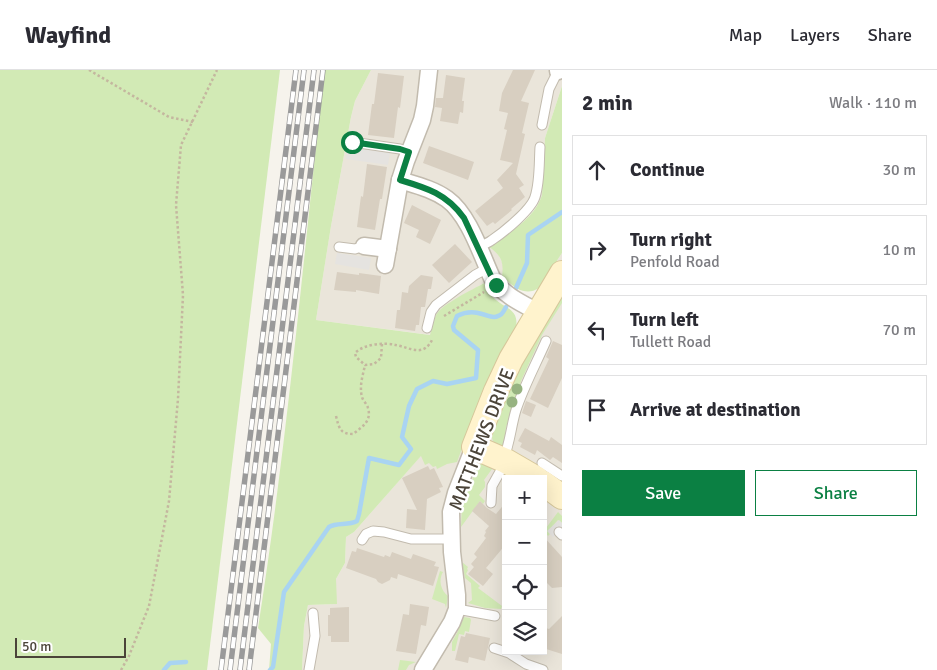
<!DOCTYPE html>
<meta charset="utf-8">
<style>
body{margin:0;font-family:Signika,sans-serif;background:#f2f2f3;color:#2b2b33}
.controls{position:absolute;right:15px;bottom:15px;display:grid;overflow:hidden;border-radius:0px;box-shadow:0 5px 20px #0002}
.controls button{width:45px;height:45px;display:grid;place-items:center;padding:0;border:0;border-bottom:1px solid #e1e1e2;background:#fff;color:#2b2b33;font:25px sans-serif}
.scale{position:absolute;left:15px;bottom:12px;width:111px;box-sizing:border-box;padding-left:5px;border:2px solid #4b4439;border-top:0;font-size:14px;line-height:18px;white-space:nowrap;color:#4b4439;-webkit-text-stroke:4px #fff;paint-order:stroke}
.stop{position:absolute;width:15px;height:15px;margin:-11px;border:4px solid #0b8043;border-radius:50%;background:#fff}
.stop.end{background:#0b8043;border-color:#fff;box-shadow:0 1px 5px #0008}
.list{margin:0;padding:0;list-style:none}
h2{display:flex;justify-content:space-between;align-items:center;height:65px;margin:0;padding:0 20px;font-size:21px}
h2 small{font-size:16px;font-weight:400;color:#7c7c81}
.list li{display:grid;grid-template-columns:32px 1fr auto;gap:15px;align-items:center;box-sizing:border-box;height:70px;margin:0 10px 10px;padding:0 10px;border:1px solid #e1e1e2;border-radius:0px}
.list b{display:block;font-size:19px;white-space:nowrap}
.list p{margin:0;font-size:16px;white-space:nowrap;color:#7c7c81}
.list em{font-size:16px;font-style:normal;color:#7c7c81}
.actions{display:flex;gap:10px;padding:15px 20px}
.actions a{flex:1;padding:11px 0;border:1px solid #0b8043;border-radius:0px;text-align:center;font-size:18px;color:#0b8043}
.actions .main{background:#0b8043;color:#fff}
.icon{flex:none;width:28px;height:28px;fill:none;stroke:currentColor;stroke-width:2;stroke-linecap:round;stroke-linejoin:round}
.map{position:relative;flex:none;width:562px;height:600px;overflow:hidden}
header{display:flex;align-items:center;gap:30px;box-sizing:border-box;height:70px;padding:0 25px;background:#fff;border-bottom:1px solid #e1e1e2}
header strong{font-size:24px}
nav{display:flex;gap:28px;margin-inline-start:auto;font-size:18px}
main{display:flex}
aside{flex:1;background:#fff}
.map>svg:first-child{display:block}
.residential{fill:#eae5da;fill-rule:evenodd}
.green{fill:#d2eab5}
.parking{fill:#e5e3e0}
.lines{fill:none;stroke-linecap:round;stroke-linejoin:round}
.stream{stroke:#a9d4f2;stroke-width:4.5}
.building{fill:#d8cfc1}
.lane-casing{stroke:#c2bbae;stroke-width:11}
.street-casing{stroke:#c2bbae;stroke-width:19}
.secondary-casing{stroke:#d6c79b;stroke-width:26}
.path{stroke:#c4b79f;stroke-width:2.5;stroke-dasharray:2.5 2.5;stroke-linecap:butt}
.lane{stroke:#fff;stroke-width:9}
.street{stroke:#fff;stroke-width:16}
.secondary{stroke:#fff3cd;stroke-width:24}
.rail-casing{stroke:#9a9a9a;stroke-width:5.5}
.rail{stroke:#fff;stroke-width:4;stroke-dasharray:11;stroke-linecap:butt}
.tree{fill:#97b381}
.route{stroke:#0b8043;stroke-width:6}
.labels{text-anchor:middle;stroke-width:5;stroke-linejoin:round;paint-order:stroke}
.street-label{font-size:19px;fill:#4b4439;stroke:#fff}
</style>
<header>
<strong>Wayfind</strong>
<nav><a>Map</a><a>Layers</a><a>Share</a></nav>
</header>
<main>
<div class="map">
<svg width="562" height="600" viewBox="0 0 562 600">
<rect width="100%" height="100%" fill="#f6f3ec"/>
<g class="residential">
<polygon points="371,0 562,0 562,16 545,68 542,125 540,132 527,147 512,161 489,177 498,183 504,197 502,206 484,213 450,233 440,241 436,246 431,265 316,250 331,156 351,47 355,31"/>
<path d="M562,183V600H302L304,556L308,535L336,534V509L345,493L346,467L354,462L433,372L476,341L516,258L539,218ZM506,409H543V581H506Z"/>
</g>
<g class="green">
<polygon points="0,0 280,0 207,600 0,600"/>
<path d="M324,0H371L355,31L351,47L331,156L316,250L430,265C432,259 433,251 436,245C442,234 472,220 484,213C487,219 490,225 496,230C507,239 519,240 516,258L471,354L457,392L447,394L437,399L436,396L433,397L429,393L425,395L421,386L354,462L346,467L345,493L336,509L337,534L308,535L304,556L302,600H269L271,574L258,558C287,373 304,186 324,0Z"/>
<path d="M562,16V183L539,218C525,227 513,217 502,206C504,192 501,185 489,177C507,165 536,147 542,125L545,68Z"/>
<path d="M562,224V233L542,265L521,311L518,328L506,357L504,377C499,375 493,374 492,368C489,358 530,277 537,263C544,250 554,237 562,224Z"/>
<polygon points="481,393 486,393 496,399 492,399 484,410 485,412 485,417 479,425 485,431 483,434 480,431 461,457 462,435 476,400"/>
<polygon points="558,442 562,446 562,453 558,450 548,461 550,464 548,466 545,462 543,463 543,462"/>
<polygon points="462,492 468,497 467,499 468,500 466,504 480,516 478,518 502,536 501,539 485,538 468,533 472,530 471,513 465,508"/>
<path d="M440,501L443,502C438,510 441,521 448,526L446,538L445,534L432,529Z"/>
<polygon points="464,547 470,548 471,550 469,562 465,561 464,565 459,564 455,581 452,581 452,572 457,563"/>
<polygon points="400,590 416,592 409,595 406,600 398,600"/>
</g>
<g class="parking">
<polygon points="347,77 390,83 388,95 346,89"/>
<polygon points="337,183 371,188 369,200 335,194"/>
<polygon points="559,450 562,453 562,458 553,467 547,461"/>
</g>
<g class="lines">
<g class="stream">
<polyline points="516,218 527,193 528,165 562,142"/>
<polyline points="164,600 170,593 186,592"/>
<path d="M270,600L273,597L284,522L329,457C337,452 348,456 357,451L359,444L369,388L399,395L411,379L402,367L409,336L417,319L433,311L447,314L476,308L478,280L454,260L453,256L457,246C465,242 473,241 482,244C487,245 493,249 498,246C503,245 504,240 506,237"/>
</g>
</g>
<g class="building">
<polygon points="513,0 535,0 521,31 529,33 522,63 525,64 516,104 524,115 519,118 525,127 511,139 512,140 495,154 493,152 487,156 475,141 503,118 497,110 513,93 500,90 507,60 504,59 508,43 499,41 502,23"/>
<polygon points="378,3 404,6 400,38 398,37 394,68 368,65 372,34 374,34"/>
<polygon points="446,5 465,8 462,31 464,31 463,43 460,42 458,54 440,51 442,38 435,37 436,28 443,28"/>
<polygon points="429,76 474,92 468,110 423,93"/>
<polygon points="367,94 387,97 382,129 380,129 375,160 357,157 361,126 363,127"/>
<polygon points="412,135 441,150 430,174 416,167 419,160 404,153"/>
<polygon points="455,174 472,192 449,213 432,195"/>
<polygon points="337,202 359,205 359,203 381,206 379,224 356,220 356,222 334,220"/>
<polygon points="421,205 433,207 431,219 428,219 425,237 421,237 419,255 416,255 415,261 395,258 397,240 400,240 402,222 408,223 409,216"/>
<polygon points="553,271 562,275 562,308 548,338 530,329 549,289 546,287"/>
<polygon points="526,331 536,335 531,347 522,343"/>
<polygon points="525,358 549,371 551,367 562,375 562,393 553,387 550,390 537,380 535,385 520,377 522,373 518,371"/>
<polygon points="428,396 430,400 434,398 443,417 439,418 441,422 427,429 425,460 406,458 407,439 417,440 402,408"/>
<polygon points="480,431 487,438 496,444 506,432 506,474 486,498 493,504 483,516 468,504 474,497 471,494 477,487 474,484 486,468 484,466 486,462 485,461 489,456 472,441"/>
<polygon points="543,466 562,487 562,517 552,518 543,509"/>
<polygon points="357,478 384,487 385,485 390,487 392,482 411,489 413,484 436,492 434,496 439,497 433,516 398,504 397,509 391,507 390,510 382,514 378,512 376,509 346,498 352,481 356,482"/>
<polygon points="410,534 429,537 426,556 421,555 416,584 396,581 403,544 409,545"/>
<polygon points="349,537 349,572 331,572 331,566 328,566 328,545 330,545 330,538"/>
<polygon points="562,546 562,584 543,578 543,557 549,559"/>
<polygon points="466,563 490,568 485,591 469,587 468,593 455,590 461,566 465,567"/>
</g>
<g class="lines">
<defs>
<g id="lane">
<polyline points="542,55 549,19 558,1"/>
<polyline points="352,72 400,79 409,82"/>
<polyline points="339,177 355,179 364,176"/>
<path d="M478,177C483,175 488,173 492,170C504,162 531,140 535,127C540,112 539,92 540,77"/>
<polyline points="427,258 431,242 436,235 475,205 488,198"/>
<path d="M503,390C510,374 511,356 516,340C524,316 536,294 546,271"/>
<polyline points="542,393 562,406"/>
<polyline points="491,433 492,416 506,391"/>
<polyline points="559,462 562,465"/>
<polyline points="362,470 366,464 373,461 384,462 411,469 451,469"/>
<polyline points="457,539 495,546"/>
<polyline points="494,578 509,583 526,594 543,600"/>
<polyline points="309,600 315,566 313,543"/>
</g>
<g id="street">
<polyline points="558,1 558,0"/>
<path d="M400,110C416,115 433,119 447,129C469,145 481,184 492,208C503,225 521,233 538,242"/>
<polyline points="364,176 388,179"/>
<polyline points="385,195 400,110 406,91 422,50 425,36 429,0"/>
<polyline points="423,600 452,552 457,539 457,525 452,482 451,442 456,423 474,377"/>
</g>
<g id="secondary">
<polyline points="537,409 506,391 474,377 496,321 511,289 562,203"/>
<polyline points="543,413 562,427"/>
</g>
</defs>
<use href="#lane" class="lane-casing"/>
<use href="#street" class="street-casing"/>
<use href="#secondary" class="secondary-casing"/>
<g class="path">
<polyline points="89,0 169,47 193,52"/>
<polyline points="444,246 484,222"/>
<path d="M382,274L381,288L374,294L365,295L356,287L355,283C364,274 384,272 396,275C411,278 424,288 433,268"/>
<path d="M336,346C339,358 340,364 353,364C362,357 372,351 368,338C367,334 363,331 362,327C359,316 363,305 365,295"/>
<polyline points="121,600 129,586 149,536 169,431 178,329 183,225 176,135 181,75 217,0"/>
</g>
<use href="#lane" class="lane"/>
<use href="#street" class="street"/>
<use href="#secondary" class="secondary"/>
<defs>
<g id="rail">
<polyline points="221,600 296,0"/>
<polyline points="230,600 304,0"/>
<polyline points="240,600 314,0"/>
<polyline points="249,600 323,0"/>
</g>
</defs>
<use href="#rail" class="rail-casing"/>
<use href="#rail" class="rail"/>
</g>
<g class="tree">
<circle cx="517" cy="319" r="5.5"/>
<circle cx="512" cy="332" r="5.5"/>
</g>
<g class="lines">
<path class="route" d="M352,72L400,79L409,82L400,110C427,118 447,124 464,148L492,208L496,215"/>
</g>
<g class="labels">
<g class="street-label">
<text transform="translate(481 369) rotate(-69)" y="7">MATTHEWS DRIVE</text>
</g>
</g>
</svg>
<div class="controls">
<button>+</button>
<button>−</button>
<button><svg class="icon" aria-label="locate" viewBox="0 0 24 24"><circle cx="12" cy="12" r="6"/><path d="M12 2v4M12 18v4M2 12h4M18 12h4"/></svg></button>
<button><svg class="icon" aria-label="layers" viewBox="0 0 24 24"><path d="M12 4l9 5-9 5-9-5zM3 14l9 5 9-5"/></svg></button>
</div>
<div class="scale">50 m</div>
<div class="stop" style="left:352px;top:72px"></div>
<div class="stop end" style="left:496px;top:215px"></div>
</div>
<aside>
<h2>2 min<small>Walk · 110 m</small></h2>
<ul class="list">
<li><svg class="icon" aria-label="ahead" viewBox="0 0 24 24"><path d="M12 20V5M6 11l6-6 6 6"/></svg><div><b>Continue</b></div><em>30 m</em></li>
<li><svg class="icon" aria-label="right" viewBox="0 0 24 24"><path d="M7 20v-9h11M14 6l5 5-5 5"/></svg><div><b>Turn right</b><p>Penfold Road</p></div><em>10 m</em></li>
<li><svg class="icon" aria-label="left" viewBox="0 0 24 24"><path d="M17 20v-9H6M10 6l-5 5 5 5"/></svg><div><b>Turn left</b><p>Tullett Road</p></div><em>70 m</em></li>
<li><svg class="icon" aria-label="arrive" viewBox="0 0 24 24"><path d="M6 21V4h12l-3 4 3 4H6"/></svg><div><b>Arrive at destination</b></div></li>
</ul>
<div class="actions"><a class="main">Save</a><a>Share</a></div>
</aside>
</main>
